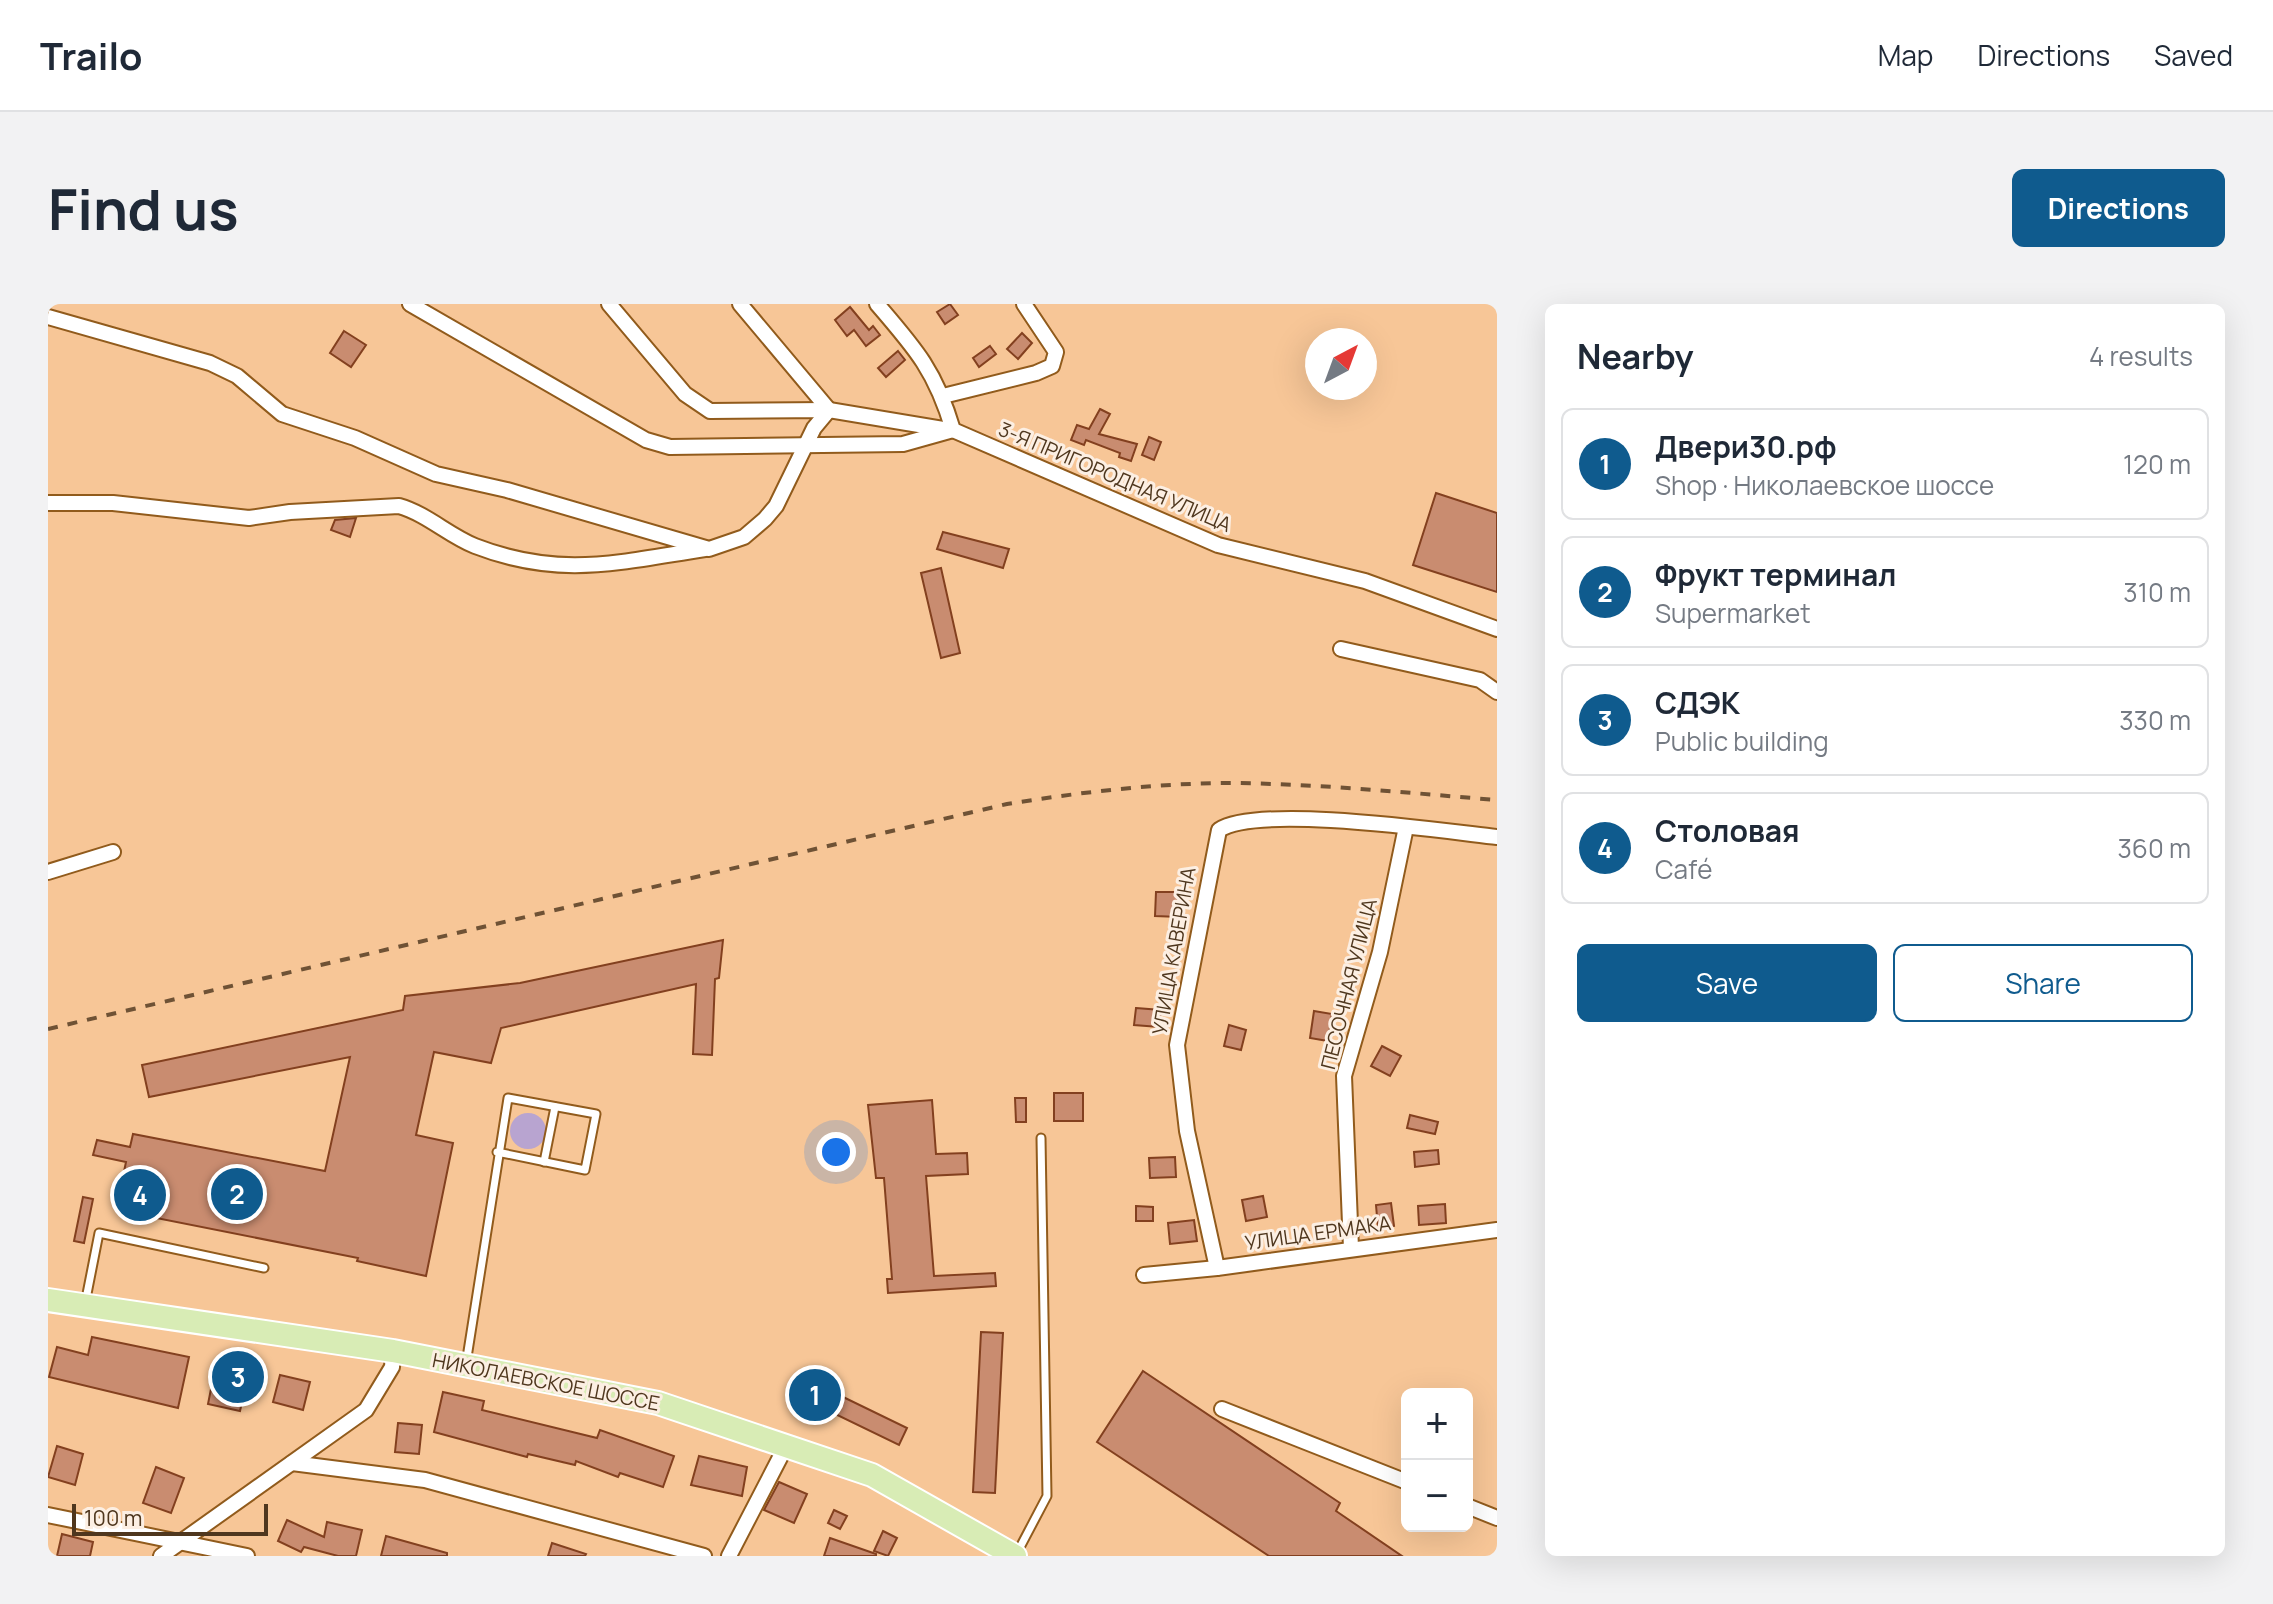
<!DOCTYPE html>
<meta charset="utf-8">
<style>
body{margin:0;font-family:Manrope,sans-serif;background:#f2f2f3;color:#1f2937}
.controls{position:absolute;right:24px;bottom:24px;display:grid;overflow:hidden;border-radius:12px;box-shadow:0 8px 32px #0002}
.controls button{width:72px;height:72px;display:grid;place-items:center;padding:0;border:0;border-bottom:2px solid #e0e1e3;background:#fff;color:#1f2937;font:40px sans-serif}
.compass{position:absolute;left:1257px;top:24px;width:72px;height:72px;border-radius:50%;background:#fff;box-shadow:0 8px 32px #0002;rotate:41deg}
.scale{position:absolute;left:24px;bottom:20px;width:196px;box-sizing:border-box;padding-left:8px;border:4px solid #4f371e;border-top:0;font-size:22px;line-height:28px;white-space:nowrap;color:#4f371e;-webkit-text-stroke:6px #fcefe3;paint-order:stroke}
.you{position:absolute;left:788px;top:848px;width:28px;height:28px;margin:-20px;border:6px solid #fff;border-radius:50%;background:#1a73e8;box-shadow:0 0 0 12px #1a73e833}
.badge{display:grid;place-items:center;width:52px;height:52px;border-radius:50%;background:#0f5b8e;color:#fff;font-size:26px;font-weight:700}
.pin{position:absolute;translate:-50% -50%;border:4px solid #fff;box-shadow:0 2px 8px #0006}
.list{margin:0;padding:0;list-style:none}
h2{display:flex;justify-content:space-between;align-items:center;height:104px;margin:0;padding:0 32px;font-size:34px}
h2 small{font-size:26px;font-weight:400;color:#747a83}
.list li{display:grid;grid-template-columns:52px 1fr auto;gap:24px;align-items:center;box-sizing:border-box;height:112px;margin:0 16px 16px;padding:0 16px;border:2px solid #e0e1e3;border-radius:12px}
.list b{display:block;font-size:30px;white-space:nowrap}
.list p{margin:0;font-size:26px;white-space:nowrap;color:#747a83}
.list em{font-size:26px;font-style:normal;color:#747a83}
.actions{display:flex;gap:16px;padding:24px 32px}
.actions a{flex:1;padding:18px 0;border:2px solid #0f5b8e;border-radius:12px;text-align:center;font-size:28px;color:#0f5b8e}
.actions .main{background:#0f5b8e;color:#fff}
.map{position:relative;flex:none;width:1449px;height:1252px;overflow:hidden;border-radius:12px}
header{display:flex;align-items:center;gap:48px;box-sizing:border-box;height:112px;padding:0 40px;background:#fff;border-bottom:2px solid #e0e1e3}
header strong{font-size:38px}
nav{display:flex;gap:44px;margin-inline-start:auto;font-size:28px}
.intro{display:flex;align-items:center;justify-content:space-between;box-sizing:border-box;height:192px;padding:0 48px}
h1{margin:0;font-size:56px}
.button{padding:20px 36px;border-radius:12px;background:#0f5b8e;color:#fff;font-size:28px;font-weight:700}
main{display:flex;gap:48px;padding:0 48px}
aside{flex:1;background:#fff;border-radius:12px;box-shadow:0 8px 32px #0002}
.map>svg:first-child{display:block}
.green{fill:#b8a4d0}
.building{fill:#c98c70;stroke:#83401f;stroke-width:2}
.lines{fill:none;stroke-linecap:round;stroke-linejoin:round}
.service-casing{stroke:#915b1c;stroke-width:11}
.minor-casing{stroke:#915b1c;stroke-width:18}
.primary-casing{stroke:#fff;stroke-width:26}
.service{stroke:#fff;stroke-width:7}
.minor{stroke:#fff;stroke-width:14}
.primary{stroke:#d8ecb5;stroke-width:22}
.rail{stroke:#6f5235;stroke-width:4;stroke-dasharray:10 10;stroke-linecap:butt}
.labels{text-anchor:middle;stroke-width:6;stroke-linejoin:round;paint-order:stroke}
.street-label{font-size:20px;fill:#4f371e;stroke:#fcefe3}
</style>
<header>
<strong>Trailo</strong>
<nav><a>Map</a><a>Directions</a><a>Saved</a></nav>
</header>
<div class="intro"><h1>Find us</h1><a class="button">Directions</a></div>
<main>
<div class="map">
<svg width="1449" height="1252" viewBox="0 0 1449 1252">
<rect width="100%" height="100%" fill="#f7c697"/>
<circle class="green" cx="480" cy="827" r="18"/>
<g class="building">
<polygon points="902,0 910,11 897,20 889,8"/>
<polygon points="802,3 821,26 825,22 832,31 818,42 806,26 799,32 787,16"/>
<polygon points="296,27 318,41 303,63 282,49"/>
<polygon points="974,29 984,39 970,55 959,45"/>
<polygon points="942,42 948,50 931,63 925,54"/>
<polygon points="850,47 857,56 838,73 830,64"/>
<polygon points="1052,105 1062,110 1051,130 1089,140 1083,157 1071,153 1072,149 1038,136 1036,141 1023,136 1029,121 1041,125"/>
<polygon points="1101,133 1113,138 1106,156 1094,151"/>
<polygon points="1388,189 1449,209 1449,288 1365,261"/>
<polygon points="308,214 302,233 283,226 287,216"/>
<polygon points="895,228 961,245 955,264 889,245"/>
<polygon points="893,264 912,349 893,354 873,269"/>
<polygon points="1108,588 1133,588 1132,613 1107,612"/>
<polygon points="675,636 671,674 667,675 664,751 645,750 648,680 453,724 443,759 386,748 368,831 405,839 378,972 309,957 310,954 68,906 78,858 45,851 49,836 82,843 85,830 277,867 302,753 101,793 94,761 355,706 357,692 472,679"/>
<polygon points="1088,704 1113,706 1111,723 1086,721"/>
<polygon points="1266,707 1284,710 1280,737 1262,734"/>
<polygon points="1181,721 1198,726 1193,746 1176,742"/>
<polygon points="1334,742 1353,752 1342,772 1323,762"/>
<rect x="1006" y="789" width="29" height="28"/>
<polygon points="967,794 978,794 978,818 968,818"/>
<polygon points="884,796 888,850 919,849 920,870 878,872 886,972 947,969 948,982 840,989 839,975 844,975 836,874 828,874 820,801"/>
<polygon points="1362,811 1390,818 1387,830 1359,824"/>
<polygon points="1390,846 1391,860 1367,863 1366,848"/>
<polygon points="1127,853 1128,873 1102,874 1101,854"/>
<polygon points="1215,892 1219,913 1198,917 1194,896"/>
<polygon points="35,893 45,895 36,939 26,937"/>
<polygon points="1343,899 1346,922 1330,924 1328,901"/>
<polygon points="1397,900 1398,919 1371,921 1370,902"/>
<polygon points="1088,902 1105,903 1105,917 1088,917"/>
<polygon points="1146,916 1149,937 1122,940 1120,919"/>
<polygon points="933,1028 955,1029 947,1189 925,1188"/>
<polygon points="44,1033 141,1053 130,1104 1,1073 9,1043 40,1051"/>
<polygon points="168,1060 201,1067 192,1107 160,1100"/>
<polygon points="1095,1067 1292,1199 1288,1207 1354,1252 1221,1252 1049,1138"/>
<polygon points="232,1071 262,1078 255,1106 225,1098"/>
<polygon points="756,1074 859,1124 851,1141 748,1091"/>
<polygon points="395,1088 436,1097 434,1106 549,1134 552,1126 626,1152 615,1183 572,1169 570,1173 528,1157 527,1161 480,1150 479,1153 386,1128"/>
<polygon points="350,1119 374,1121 371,1150 347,1148"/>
<polygon points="9,1142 35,1150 27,1181 0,1173"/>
<polygon points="651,1152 699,1163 694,1192 643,1181"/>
<polygon points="108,1163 136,1174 123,1209 95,1199"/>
<polygon points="731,1178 759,1190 746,1219 716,1206"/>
<polygon points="786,1206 799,1212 792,1225 780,1219"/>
<polygon points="239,1216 276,1233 279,1218 314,1226 308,1252 290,1252 256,1243 253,1248 230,1237"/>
<polygon points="835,1227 849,1234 840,1252 826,1247"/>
<polygon points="14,1230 45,1238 42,1252 9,1252"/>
<polygon points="338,1232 399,1249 399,1252 333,1252"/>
<polygon points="782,1234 828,1250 828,1252 776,1252"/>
<polygon points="504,1239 538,1250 537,1252 500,1252"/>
</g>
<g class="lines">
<defs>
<g id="service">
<polyline points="496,858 507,803"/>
<polyline points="37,1000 51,929 216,964"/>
<polyline points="418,1060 460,794 548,810 537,866 449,848"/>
<polyline points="969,1249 999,1192 993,834"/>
</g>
<g id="minor">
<polyline points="362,0 598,136 622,143 855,140 905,126"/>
<polyline points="561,0 637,90 662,107 781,106 901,126"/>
<path d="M829,0C868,45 888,68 905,126L1170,241L1317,277L1449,325"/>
<polyline points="0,13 162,59 189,72 234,110 307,134 388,170 459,186 661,245 696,233 717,215 728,202 766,124 781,106 692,0"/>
<polyline points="895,92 988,69 1004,62 1008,48 976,0"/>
<path d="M0,199H65L201,214L242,208L351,202C379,210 400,231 427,242C512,275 571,258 657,245"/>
<polyline points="1293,345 1432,376 1449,388"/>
<polyline points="0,568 65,548"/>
<polyline points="1303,944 1296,772 1332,648 1358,523"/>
<path d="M1169,964L1139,827L1129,741L1171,526C1210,500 1395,527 1449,533"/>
<polyline points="1096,971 1169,964 1449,926"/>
<polyline points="1174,1105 1359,1178"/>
<polyline points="244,1159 377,1176 656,1252"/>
<polyline points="1419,1202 1449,1214"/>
<polyline points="0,1211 199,1252"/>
<polyline points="113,1252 318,1106 344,1063 345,1047"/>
<polyline points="681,1252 738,1142"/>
</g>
<polyline id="primary" points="0,996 345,1047 610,1099 824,1171 967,1252"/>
</defs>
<use href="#service" class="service-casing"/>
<use href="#minor" class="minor-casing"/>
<use href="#primary" class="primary-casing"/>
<use href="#service" class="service"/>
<use href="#minor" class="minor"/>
<use href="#primary" class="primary"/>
<path class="rail" d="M0,725L959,500C1034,488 1110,479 1185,479C1274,480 1361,489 1449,496"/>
</g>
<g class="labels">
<g class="street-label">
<text transform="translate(1067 173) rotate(23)" y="7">3-Я ПРИГОРОДНАЯ УЛИЦА</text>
<text transform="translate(1126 647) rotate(-80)" y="7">УЛИЦА КАВЕРИНА</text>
<text transform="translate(1301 680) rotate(-76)" y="7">ПЕСОЧНАЯ УЛИЦА</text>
<text transform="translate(1270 929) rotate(-8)" y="7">УЛИЦА ЕРМАКА</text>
<text transform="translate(498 1078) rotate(11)" y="7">НИКОЛАЕВСКОЕ ШОССЕ</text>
</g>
</g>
</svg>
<div class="controls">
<button>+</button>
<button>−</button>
</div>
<svg class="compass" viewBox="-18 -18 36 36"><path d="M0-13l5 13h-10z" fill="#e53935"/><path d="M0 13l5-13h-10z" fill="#747a83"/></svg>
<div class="scale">100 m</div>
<div class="you"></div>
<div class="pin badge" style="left:767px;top:1091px">1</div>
<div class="pin badge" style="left:189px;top:890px">2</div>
<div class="pin badge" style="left:190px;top:1073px">3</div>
<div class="pin badge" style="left:92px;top:891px">4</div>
</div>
<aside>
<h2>Nearby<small>4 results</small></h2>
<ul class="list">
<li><span class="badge">1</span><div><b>Двери30.рф</b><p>Shop · Николаевское шоссе</p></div><em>120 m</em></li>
<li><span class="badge">2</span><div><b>Фрукт терминал</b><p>Supermarket</p></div><em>310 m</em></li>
<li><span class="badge">3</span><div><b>СДЭК</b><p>Public building</p></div><em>330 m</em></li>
<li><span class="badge">4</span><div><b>Столовая</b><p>Café</p></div><em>360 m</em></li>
</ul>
<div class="actions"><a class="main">Save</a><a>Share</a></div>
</aside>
</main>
